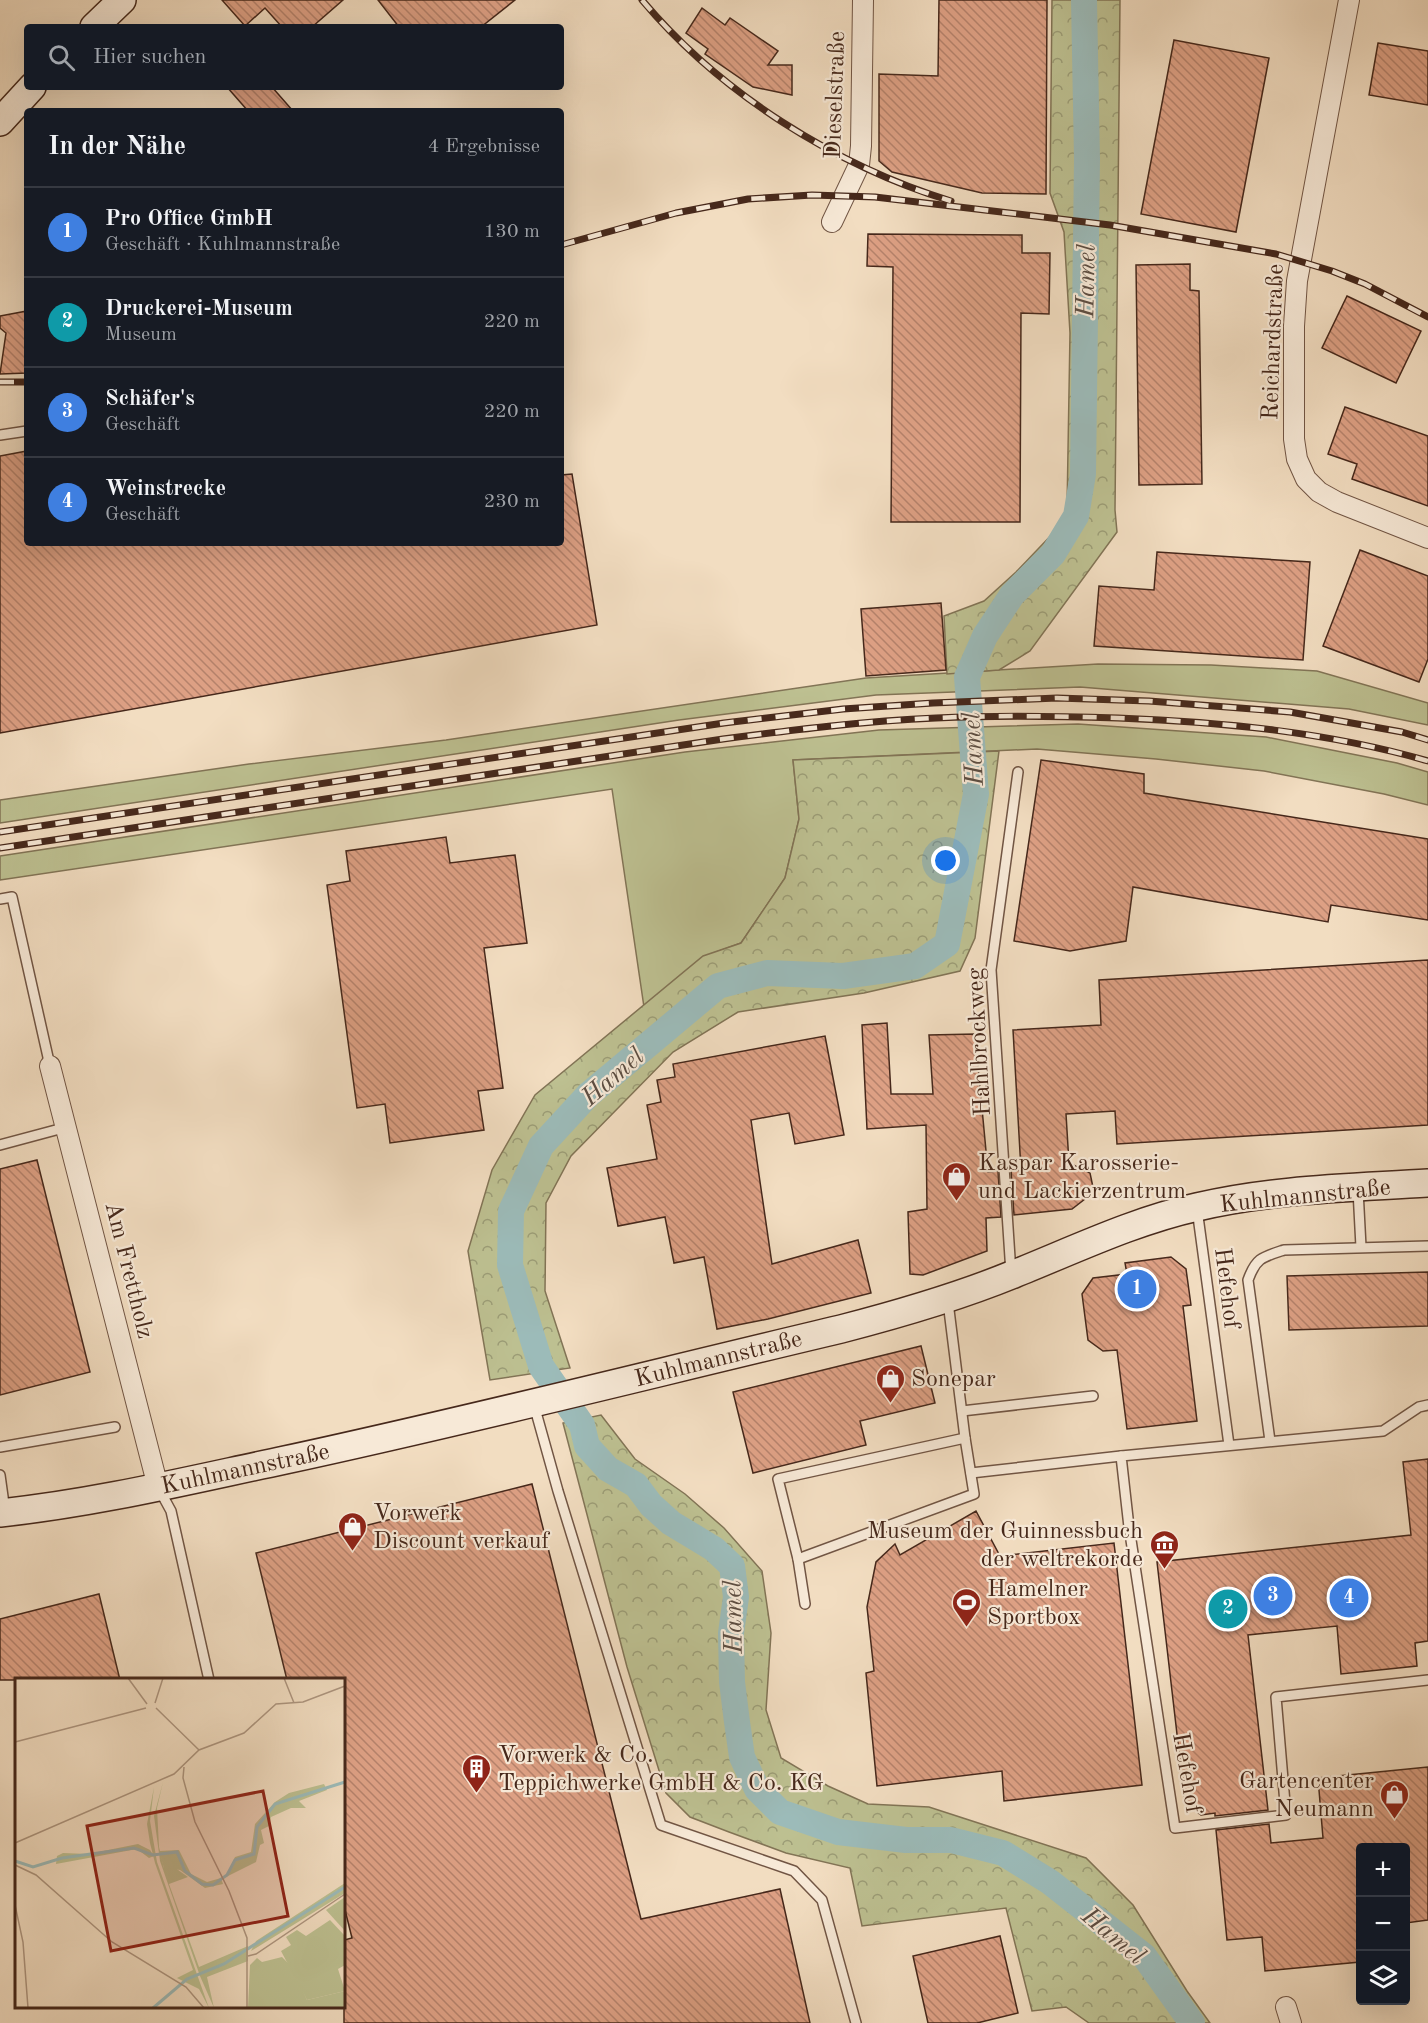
<!DOCTYPE html>
<html lang="de">
<meta charset="utf-8">
<style>
body{margin:0;font-family:"Old Standard TT",serif;background:#20242c;color:#f1f3f6}
.controls{position:absolute;right:18px;bottom:18px;display:grid;overflow:hidden;border-radius:6px;box-shadow:0 6px 24px #0002}
.controls button{width:54px;height:54px;display:grid;place-items:center;padding:0;border:0;border-bottom:2px solid #363941;background:#171b24;color:#f1f3f6;font:30px sans-serif}
.you{position:absolute;left:946px;top:861px;width:21px;height:21px;margin:-15px;border:4px solid #fff;border-radius:50%;background:#1a73e8;box-shadow:0 0 0 9px #1a73e833}
.badge{display:grid;place-items:center;width:39px;height:39px;border-radius:50%;background:#c59692;color:#fff;font-size:20px;font-weight:700}
.pin{position:absolute;translate:-50% -50%;border:3px solid #fff;box-shadow:0 2px 6px #0006}
.list{margin:0;padding:0;list-style:none}
h2{display:flex;justify-content:space-between;align-items:center;height:78px;margin:0;padding:0 24px;font-size:26px}
h2 small{font-size:20px;font-weight:400;color:#9ea1a6}
.list li{display:grid;grid-template-columns:39px 1fr auto;gap:18px;align-items:center;box-sizing:border-box;height:90px;padding:0 24px;border-top:2px solid #363941}
.list b{display:block;font-size:22px;white-space:nowrap}
.list p{margin:0;font-size:20px;white-space:nowrap;color:#9ea1a6}
.list em{font-size:20px;font-style:normal;color:#9ea1a6}
.icon{flex:none;width:33px;height:33px;fill:none;stroke:currentColor;stroke-width:2;stroke-linecap:round;stroke-linejoin:round}
.map{position:relative;flex:none;width:1428px;height:2023px;overflow:hidden}
.search{position:absolute;background:#171b24;box-shadow:0 6px 24px #0002;left:24px;top:24px;width:540px;height:66px;display:flex;align-items:center;gap:15px;box-sizing:border-box;padding:0 21px;border-radius:6px;color:#9ea1a6;font-size:22px}
.panel{position:absolute;background:#171b24;box-shadow:0 6px 24px #0002;left:24px;top:108px;width:540px;height:438px;border-radius:6px}
.map>svg:first-child{display:block}
.grass{fill:#bdc091;stroke:#827456;stroke-width:1.5}
.forest{fill:url(#forest-crowns);stroke:#827456;stroke-width:1.5}
.lines{fill:none;stroke-linecap:round;stroke-linejoin:round}
.canal{stroke:#9cbbb9;stroke-width:26}
.building{fill:url(#building-back-hatch);stroke:#46281b;stroke-width:1.5}
.service-casing{stroke:#715544;stroke-width:12}
.minor-casing{stroke:#715544;stroke-width:22}
.secondary-casing{stroke:#46281b;stroke-width:30}
.service{stroke:#f7e9d7;stroke-width:9}
.minor{stroke:#f7e9d7;stroke-width:20}
.secondary{stroke:#f7e9d7;stroke-width:27}
.rail-casing{stroke:#46281b;stroke-width:7}
.rail{stroke:#f7e9d7;stroke-width:4.5;stroke-dasharray:14;stroke-linecap:butt}
.labels{text-anchor:middle;stroke-width:4.5;stroke-linejoin:round;paint-order:stroke}
.street-label{font-size:24px;fill:#46281b;stroke:#f7e9d7}
.poi-label{font-size:24px;fill:#46281b;stroke:#f7e9d7;text-anchor:start}
.water-label{font-size:26px;font-style:italic;fill:#5c4d42;stroke:#f7e9d7}
.inset-river{fill:none;stroke:#9cbbb9;stroke-width:3}
.inset-road{fill:none;stroke:#ad957f;stroke-width:1.5}
.view{fill:#8f2418;fill-opacity:0.15;stroke:#8f2418;stroke-width:3}
.inset-edge{fill:none;stroke:#46281b;stroke-width:3}
</style>
<div class="map">
<svg width="1428" height="2023" viewBox="0 0 1428 2023">
<defs>
<pattern id="forest-crowns" width="20" height="18" patternUnits="userSpaceOnUse" patternTransform="scale(1.5)"><rect width="20" height="18" fill="#bdc091"/><path d="M2 6a3 3 0 1 1 6 0M12 15a3 3 0 1 1 6 0" fill="none" stroke="#9b9c76"/></pattern>
<pattern id="building-back-hatch" width="6" height="6" patternUnits="userSpaceOnUse" patternTransform="scale(1.5)"><rect width="6" height="6" fill="#dda084"/><path d="M-1 5l2 2M0 0l6 6M5-1l2 2" fill="none" stroke="#b5826b"/></pattern>
</defs>
<rect width="100%" height="100%" fill="#f2ddc1"/>
<filter id="stains"><feTurbulence type="fractalNoise" baseFrequency=".00333" numOctaves="4"/><feColorMatrix values="0 0 0 0 .2 0 0 0 0 .09 0 0 0 0 .02 0 0 0 .5 -.17"/></filter>
<radialGradient id="worn" r=".72"><stop offset=".6" stop-color="#630" stop-opacity="0"/><stop offset="1" stop-color="#630" stop-opacity=".3"/></radialGradient>
<g class="grass">
<polygon points="1098,664 1211,665 1317,671 1428,703 1428,725 1349,709 1080,687 876,695 679,720 0,823 0,800 249,764 446,740 866,678"/>
<polygon points="1078,724 1266,737 1397,763 1428,772 1428,805 1384,794 1264,771 1156,759 1037,749 793,760 799,819 785,878 741,943 703,957 644,1007 612,789 0,880 0,856 685,752 879,730"/>
</g>
<g class="forest">
<polygon points="1052,0 1120,0 1115,510 1117,532 1030,651 999,670 947,674 944,616 984,601 1016,572 1059,527 1067,509 1070,333 1064,232 1050,193"/>
<polygon points="999,751 975,938 960,971 864,993 738,1012 673,1052 571,1156 546,1203 545,1291 570,1368 490,1380 468,1251 492,1170 535,1095 703,956 741,943 785,878 799,819 793,760"/>
<polygon points="601,1415 635,1459 685,1494 724,1528 762,1571 771,1633 766,1710 781,1758 828,1786 868,1804 929,1807 1086,1858 1133,1905 1187,1991 1210,2023 1089,2023 1066,2007 1032,2011 1006,1908 862,1926 850,1868 786,1853 729,1832 690,1817 666,1793 627,1667 563,1423"/>
</g>
<g class="lines">
<polyline class="canal" points="1084,0 1087,159 1083,474 1076,516 1053,554 1012,595 985,636 967,677 976,794 947,944 915,966 843,976 767,973 718,986 588,1095 541,1146 511,1211 510,1265 541,1366 582,1425 587,1446 608,1469 636,1485 651,1505 671,1523 714,1549 732,1566 736,1597 731,1633 732,1682 737,1722 742,1757 757,1789 780,1812 838,1832 906,1840 951,1840 1003,1853 1050,1882 1144,1956 1192,2023"/>
</g>
<g class="building">
<polygon points="222,0 343,0 312,27 282,27 265,8 245,26"/>
<polygon points="378,0 515,0 481,27 399,27"/>
<polygon points="939,0 1047,0 1046,194 982,193 892,172 879,161 879,74 938,76"/>
<polygon points="702,8 725,25 730,18 778,51 768,65 792,65 792,95 753,87 705,54 708,49 686,33"/>
<polygon points="1174,40 1269,58 1236,232 1141,214"/>
<polygon points="1378,43 1428,51 1428,105 1369,95"/>
<polygon points="227,87 272,87 293,111 248,111"/>
<polygon points="868,234 1022,235 1022,253 1050,253 1049,314 1021,313 1020,522 891,522 893,267 867,266"/>
<polygon points="1190,264 1190,290 1199,291 1202,484 1139,485 1136,265"/>
<polygon points="1347,296 1421,331 1396,383 1322,348"/>
<polygon points="27,311 27,373 0,374 6,333 0,328 0,316"/>
<polygon points="1345,407 1428,436 1428,506 1352,479 1357,464 1328,454"/>
<polygon points="27,451 27,543 561,543 561,475 572,474 597,625 0,733 0,456"/>
<polygon points="1360,550 1428,576 1428,659 1419,682 1323,646"/>
<polygon points="1157,552 1310,562 1303,660 1094,646 1099,586 1154,590"/>
<polygon points="941,603 946,670 866,676 861,609"/>
<polygon points="1041,760 1144,774 1144,793 1428,839 1428,920 1331,905 1328,922 1133,887 1126,941 1070,951 1014,941"/>
<polygon points="446,837 450,863 515,855 527,943 484,948 503,1088 478,1091 484,1130 390,1143 385,1104 357,1108 327,885 350,881 346,851"/>
<polygon points="1428,960 1428,1125 1117,1144 1115,1111 1066,1114 1069,1163 1090,1173 1094,1192 1072,1209 1014,1215 1011,1170 1021,1170 1013,1030 1101,1025 1099,980"/>
<polygon points="887,1023 891,1094 933,1094 929,1035 975,1034 988,1172 998,1171 1001,1217 986,1218 987,1251 923,1275 910,1274 908,1212 927,1209 926,1125 867,1129 862,1025"/>
<polygon points="825,1036 844,1135 795,1144 789,1113 751,1120 772,1264 858,1240 871,1293 768,1319 717,1329 704,1257 674,1263 665,1217 618,1226 607,1168 657,1159 647,1105 661,1102 657,1080 675,1077 673,1064"/>
<polygon points="37,1160 90,1372 0,1395 0,1169"/>
<polygon points="1171,1257 1186,1269 1191,1305 1183,1306 1197,1421 1127,1429 1117,1350 1103,1351 1088,1340 1082,1294 1093,1278 1127,1274 1125,1263"/>
<polygon points="1428,1272 1428,1326 1289,1330 1287,1276"/>
<polygon points="921,1346 935,1403 860,1421 866,1445 753,1473 733,1392"/>
<polygon points="1428,1459 1428,1641 1415,1643 1417,1666 1341,1674 1337,1626 1248,1635 1268,1810 1215,1816 1215,1813 1201,1815 1185,1803 1157,1562 1411,1535 1403,1462"/>
<polygon points="532,1484 641,1919 780,1889 810,2023 344,2023 344,1940 352,1938 344,1906 344,1680 287,1680 256,1553"/>
<polygon points="976,1511 1000,1556 1114,1543 1142,1785 1004,1801 1002,1771 877,1786 866,1673 874,1671 867,1607 876,1562 895,1544 900,1555"/>
<polygon points="99,1594 120,1680 0,1680 0,1619"/>
<polygon points="1428,1767 1428,1920 1406,1923 1406,1848 1360,1848 1360,1962 1265,1971 1262,1937 1227,1940 1216,1830 1269,1824 1271,1843 1323,1838 1318,1778"/>
<polygon points="1000,1936 1018,2013 977,2023 928,2023 913,1956"/>
</g>
<g class="lines">
<defs>
<g id="service">
<polyline points="0,435 27,431"/>
<polyline points="0,899 12,897 50,1066"/>
<polyline points="0,1145 67,1127"/>
<polyline points="1358,1190 1361,1247"/>
<polyline points="1197,1209 1229,1445"/>
<polyline points="1011,1273 991,970 1018,772"/>
<polyline points="534,1405 558,1491 661,1825 794,1871 822,1900 856,2023"/>
<polyline points="1428,1405 1419,1407 1383,1431 1121,1456 1129,1527 1175,1828 1286,1815 1276,1697 1428,1680"/>
<polyline points="962,1411 1093,1396"/>
<path d="M1270,1441L1248,1280C1256,1258 1262,1257 1284,1250L1428,1246"/>
<polyline points="0,1447 115,1427"/>
<polyline points="971,1473 1121,1456"/>
<polyline points="0,1475 5,1511"/>
<polyline points="159,1489 171,1511 209,1680"/>
<polyline points="798,1559 974,1494 965,1438 948,1302"/>
<polyline points="805,1604 798,1559 778,1479 965,1438"/>
</g>
<g id="minor">
<polyline points="1349,0 1297,281 1294,326 1294,439 1297,459 1306,479 1319,492 1337,502 1428,538"/>
<polyline points="832,222 859,165 861,146 863,0"/>
<polyline points="50,1066 158,1487"/>
<polyline points="1286,2007 1291,2023"/>
</g>
<g id="secondary">
<polyline points="94,27 122,0"/>
<polyline points="0,122 32,87"/>
<path d="M0,1513C96,1503 190,1480 285,1460C471,1420 655,1373 841,1329C899,1314 958,1297 1014,1274C1074,1250 1134,1221 1197,1207C1273,1189 1351,1188 1428,1183"/>
</g>
</defs>
<use href="#service" class="service-casing"/>
<use href="#minor" class="minor-casing"/>
<use href="#secondary" class="secondary-casing"/>
<use href="#service" class="service"/>
<use href="#minor" class="minor"/>
<use href="#secondary" class="secondary"/>
<defs>
<g id="rail">
<path d="M642,0C720,93 836,166 951,201"/>
<polyline points="561,245 676,213 748,199 812,195 875,197 1110,225 1276,254 1332,271 1365,284 1428,317"/>
<polyline points="0,382 27,382"/>
<polyline points="0,832 724,723 843,709 933,703 1057,698 1149,701 1290,712 1402,732 1428,740"/>
<path d="M0,848L723,739C793,730 864,721 936,718C996,715 1057,716 1118,718C1222,722 1328,732 1428,761"/>
</g>
</defs>
<use href="#rail" class="rail-casing"/>
<use href="#rail" class="rail"/>
</g>
<defs>
<symbol id="shop-pin" viewBox="-11 -11 22 30"><path d="M0 17L-7.5 6A9.5 9.5 0 1 1 7.5 6Z" fill="#8f2418" stroke="#f7e9d7"/><path d="M-5-2.5h2.3a2.7 3.5 0 0 1 5.4 0H5L5.5 6h-11ZM-1.5-2.5h3a1.5 2.3 0 0 0-3 0Z" fill="#fff"/></symbol>
<symbol id="museum-pin" viewBox="-11 -11 22 30"><path d="M0 17L-7.5 6A9.5 9.5 0 1 1 7.5 6Z" fill="#8f2418" stroke="#f7e9d7"/><path d="M0-6L6-3V-2H-6V-3ZM-5-1h2V3h-2ZM-1-1h2V3h-2ZM3-1h2V3H3ZM-6 4H6V6H-6Z" fill="#fff"/></symbol>
<symbol id="stadium-pin" viewBox="-11 -11 22 30"><path d="M0 17L-7.5 6A9.5 9.5 0 1 1 7.5 6Z" fill="#8f2418" stroke="#f7e9d7"/><path d="M0-5a6.5 5 0 1 0 0 10a6.5 5 0 1 0 0-10ZM-3.5-1.8h7v3.6h-7Z" fill="#fff"/></symbol>
<symbol id="building-pin" viewBox="-11 -11 22 30"><path d="M0 17L-7.5 6A9.5 9.5 0 1 1 7.5 6Z" fill="#8f2418" stroke="#f7e9d7"/><path d="M-4-6H4V6H1V3H-1V6H-4ZM-2.5-4.3h1.7v1.8h-1.7ZM.8-4.3h1.7v1.8H.8ZM-2.5-1h1.7V.8h-1.7ZM.8-1h1.7V.8H.8Z" fill="#fff"/></symbol>
</defs>
<g fill-rule="evenodd">
<use href="#shop-pin" x="940" y="1160" width="33" height="45"/>
<use href="#shop-pin" x="874" y="1362" width="33" height="45"/>
<use href="#shop-pin" x="336" y="1510" width="33" height="45"/>
<use href="#museum-pin" x="1148" y="1528" width="33" height="45"/>
<use href="#stadium-pin" x="950" y="1586" width="33" height="45"/>
<use href="#building-pin" x="460" y="1752" width="33" height="45"/>
<use href="#shop-pin" x="1378" y="1778" width="33" height="45"/>
</g>
<g class="labels">
<g class="street-label">
<text transform="translate(834 95) rotate(-88)" y="8">Dieselstraße</text>
<text transform="translate(1272 342) rotate(-88)" y="8">Reichardstraße</text>
<text transform="translate(978 1042) rotate(-93)" y="8">Hahlbrockweg</text>
<text transform="translate(1305 1195) rotate(-6)" y="8">Kuhlmannstraße</text>
<text transform="translate(130 1270) rotate(76)" y="8">Am Frettholz</text>
<text transform="translate(1228 1288) rotate(83)" y="8">Hefehof</text>
<text transform="translate(718 1358) rotate(-14)" y="8">Kuhlmannstraße</text>
<text transform="translate(245 1468) rotate(-12)" y="8">Kuhlmannstraße</text>
<text transform="translate(1188 1773) rotate(80)" y="8">Hefehof</text>
</g>
<g class="poi-label">
<text x="978" y="1170">Kaspar Karosserie-<tspan x="978" dy="28">und Lackierzentrum</tspan></text>
<text x="911" y="1386">Sonepar</text>
<text x="373" y="1520">Vorwerk<tspan x="373" dy="28">Discount verkauf</tspan></text>
<text x="1143" y="1538" text-anchor="end">Museum der Guinnessbuch<tspan x="1143" dy="28">der weltrekorde</tspan></text>
<text x="987" y="1596">Hamelner<tspan x="987" dy="28">Sportbox</tspan></text>
<text x="498" y="1762">Vorwerk &amp; Co.<tspan x="498" dy="28">Teppichwerke GmbH &amp; Co. KG</tspan></text>
<text x="1374" y="1788" text-anchor="end">Gartencenter<tspan x="1374" dy="28">Neumann</tspan></text>
</g>
<g class="water-label">
<text transform="translate(1085 281) rotate(-89)" y="9">Hamel</text>
<text transform="translate(972 749) rotate(-93)" y="9">Hamel</text>
<text transform="translate(612 1076) rotate(-41)" y="9">Hamel</text>
<text transform="translate(732 1617) rotate(-91)" y="9">Hamel</text>
<text transform="translate(1114 1935) rotate(40)" y="9">Hamel</text>
</g>
</g>
<g transform="translate(15 1678)">
<rect width="330" height="330" fill="#f2ddc1"/>
<path d="M148,104L142,130L144,169L149,190L159,189L173,199L154,206L184,289L233,268V283L192,299L199,330L185,298L145,183L139,138ZM139,109L135,143L142,184L194,330L184,311L162,300L178,292L140,185L135,165L132,146ZM330,205V215L236,273L241,263ZM267,279L277,289L292,322L330,313V329L233,330L235,287L242,280L247,284Z" fill="#bdc091"/>
<path d="M309,106L312,112L284,123L291,130H276L256,139L254,148L246,152L249,165L245,167L241,184L211,199L220,179L236,174L240,146L260,124L274,115ZM123,166L135,172L139,178L134,180L122,171L41,186L42,178L48,175L73,176ZM164,172L176,196L192,204L206,200L208,206L190,210L165,192L149,190L144,173ZM315,242L330,258V287L323,291L330,313L292,322L266,273L276,267L271,259L282,252L291,258Z" fill="#bdc091"/>
<path d="M330,219V253L311,232Z" fill="#bdc091"/>
<path class="inset-river" d="M0,183L18,189L47,180L119,170L138,177L162,174L170,193L187,206L198,207L212,197L220,182L239,176L242,149L260,126L330,104M138,330L172,301L209,286L330,209"/>
<path class="inset-road" d="M113,0L132,26M269,0L279,25M140,25L148,0M141,30L184,72M0,64L131,30M169,89L168,100L180,144L214,213L232,260V330M0,165L159,96L184,72L229,55L261,26L288,24L330,8M0,187L21,197L97,264L171,309L189,330M0,227L8,264L13,330M233,278L241,276L330,216"/>
<path class="view" d="M248,113L273,238L96,273L72,148Z"/>
<rect width="330" height="330" class="inset-edge"/>
</g>
<rect width="100%" height="100%" filter="url(#stains)"/>
<rect width="100%" height="100%" fill="url(#worn)"/>
</svg>
<div class="controls">
<button>+</button>
<button>−</button>
<button><svg class="icon" aria-label="layers" viewBox="0 0 24 24"><path d="M12 4l9 5-9 5-9-5zM3 14l9 5 9-5"/></svg></button>
</div>
<div class="you"></div>
<div class="pin badge" style="left:1137px;top:1289px;background:#3f7fe0">1</div>
<div class="pin badge" style="left:1228px;top:1609px;background:#0f9aa8">2</div>
<div class="pin badge" style="left:1273px;top:1596px;background:#3f7fe0">3</div>
<div class="pin badge" style="left:1349px;top:1598px;background:#3f7fe0">4</div>
<div class="search"><svg class="icon" aria-label="search" viewBox="0 0 24 24"><circle cx="10" cy="10" r="6"/><path d="M15 15l6 6"/></svg>Hier suchen</div>
<section class="panel">
<h2>In der Nähe<small>4 Ergebnisse</small></h2>
<ul class="list">
<li><span class="badge" style="background:#3f7fe0">1</span><div><b>Pro Office GmbH</b><p>Geschäft · Kuhlmannstraße</p></div><em>130 m</em></li>
<li><span class="badge" style="background:#0f9aa8">2</span><div><b>Druckerei-Museum</b><p>Museum</p></div><em>220 m</em></li>
<li><span class="badge" style="background:#3f7fe0">3</span><div><b>Schäfer's</b><p>Geschäft</p></div><em>220 m</em></li>
<li><span class="badge" style="background:#3f7fe0">4</span><div><b>Weinstrecke</b><p>Geschäft</p></div><em>230 m</em></li>
</ul>
</section>
</div>
